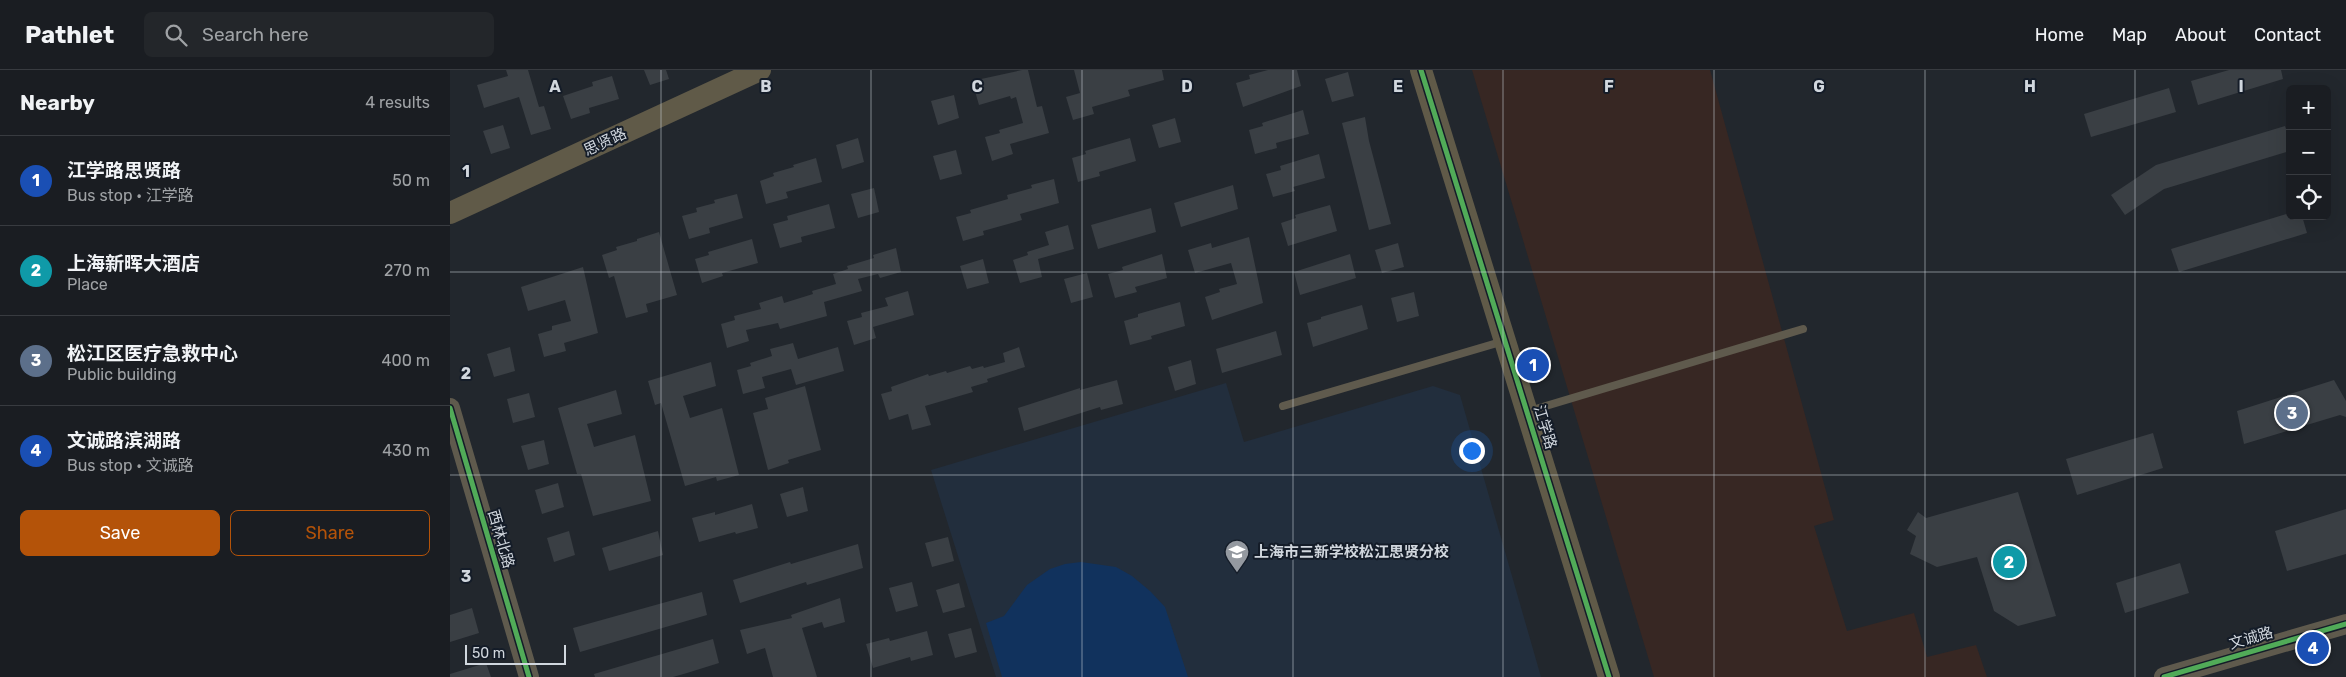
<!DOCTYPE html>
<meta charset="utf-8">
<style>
body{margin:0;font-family:Rubik,"Noto Sans SC",sans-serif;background:#23262a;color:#f1f3f6}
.controls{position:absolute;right:15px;top:15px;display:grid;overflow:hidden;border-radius:8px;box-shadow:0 5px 20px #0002}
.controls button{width:45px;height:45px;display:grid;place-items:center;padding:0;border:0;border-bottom:1px solid #383b40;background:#1a1d22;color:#f1f3f6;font:25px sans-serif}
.scale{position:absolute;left:15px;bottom:12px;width:101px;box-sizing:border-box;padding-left:5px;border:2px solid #d1d7de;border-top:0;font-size:14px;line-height:18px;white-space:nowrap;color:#d1d7de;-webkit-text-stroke:4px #141c28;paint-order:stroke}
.you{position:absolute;left:1021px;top:380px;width:18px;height:18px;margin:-12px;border:4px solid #fff;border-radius:50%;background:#1a73e8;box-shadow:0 0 0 8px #1a73e833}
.badge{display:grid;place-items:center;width:32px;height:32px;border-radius:50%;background:#b45309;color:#fff;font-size:16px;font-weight:700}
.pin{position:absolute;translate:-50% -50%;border:2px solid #fff;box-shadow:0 1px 5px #0006}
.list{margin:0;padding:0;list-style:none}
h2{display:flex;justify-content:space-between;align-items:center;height:65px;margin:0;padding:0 20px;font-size:21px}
h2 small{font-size:16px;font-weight:400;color:#9fa2a5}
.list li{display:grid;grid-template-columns:32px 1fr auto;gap:15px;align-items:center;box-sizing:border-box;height:90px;padding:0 20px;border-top:1px solid #383b40}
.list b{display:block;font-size:19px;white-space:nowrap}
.list p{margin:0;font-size:16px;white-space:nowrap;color:#9fa2a5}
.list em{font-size:16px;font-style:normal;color:#9fa2a5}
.actions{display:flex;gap:10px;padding:15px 20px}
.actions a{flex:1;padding:11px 0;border:1px solid #b45309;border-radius:8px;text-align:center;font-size:18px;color:#b45309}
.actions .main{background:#b45309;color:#fff}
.icon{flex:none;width:28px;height:28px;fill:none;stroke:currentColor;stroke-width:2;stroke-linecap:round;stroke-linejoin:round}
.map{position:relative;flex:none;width:1896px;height:607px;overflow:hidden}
header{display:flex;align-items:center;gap:30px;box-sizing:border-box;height:70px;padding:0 25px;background:#1a1d22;border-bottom:1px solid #383b40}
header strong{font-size:24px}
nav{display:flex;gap:28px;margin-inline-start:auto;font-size:18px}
.search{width:350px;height:45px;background:#23262a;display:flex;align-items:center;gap:12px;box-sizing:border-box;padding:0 18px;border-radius:8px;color:#9fa2a5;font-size:19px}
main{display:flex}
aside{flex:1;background:#1a1d22}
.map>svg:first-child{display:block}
.commercial{fill:#372723}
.built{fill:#222e3d}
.green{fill:#11325d}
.building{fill:#3a3f44}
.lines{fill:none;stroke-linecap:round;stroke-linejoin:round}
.service{stroke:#5f5a4d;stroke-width:8}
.tertiary{stroke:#5f5a4d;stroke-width:20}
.secondary{stroke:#605a48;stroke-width:22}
.cycleway-casing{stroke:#141c28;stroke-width:8}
.cycleway{stroke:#51ab58;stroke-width:5}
.grid{fill:none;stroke:#d1d7de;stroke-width:1;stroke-opacity:0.55}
.labels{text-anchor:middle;stroke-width:4;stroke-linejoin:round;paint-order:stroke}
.street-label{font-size:15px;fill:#d1d7de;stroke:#141c28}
.poi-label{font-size:15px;font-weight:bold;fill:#d1d7de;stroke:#141c28;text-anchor:start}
.grid-label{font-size:16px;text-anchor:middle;font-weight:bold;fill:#d1d7de;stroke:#141c28;stroke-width:4;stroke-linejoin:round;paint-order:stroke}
</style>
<header>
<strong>Pathlet</strong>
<div class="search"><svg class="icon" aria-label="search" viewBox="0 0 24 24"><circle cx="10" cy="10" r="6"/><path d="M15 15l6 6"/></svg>Search here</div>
<nav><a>Home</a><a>Map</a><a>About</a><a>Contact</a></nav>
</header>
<main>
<aside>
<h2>Nearby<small>4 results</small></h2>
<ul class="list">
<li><span class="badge" style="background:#1a4fb4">1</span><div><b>江学路思贤路</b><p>Bus stop · 江学路</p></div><em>50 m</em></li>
<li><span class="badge" style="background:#0f9aa8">2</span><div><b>上海新晖大酒店</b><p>Place</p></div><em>270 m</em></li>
<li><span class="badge" style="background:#5c6f8a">3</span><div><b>松江区医疗急救中心</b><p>Public building</p></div><em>400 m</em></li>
<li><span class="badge" style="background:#1a4fb4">4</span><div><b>文诚路滨湖路</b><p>Bus stop · 文诚路</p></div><em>430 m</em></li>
</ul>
<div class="actions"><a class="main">Save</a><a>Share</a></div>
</aside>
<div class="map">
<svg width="1896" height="607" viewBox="0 0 1896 607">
<rect width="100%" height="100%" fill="#22272d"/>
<polygon class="commercial" points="1022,0 1260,0 1384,450 1364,456 1397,561 1464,543 1477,587 1526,575 1537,607 1204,607"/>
<polygon class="built" points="776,313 794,372 983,316 1010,325 1091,607 546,607 481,400"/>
<polygon class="green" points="631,492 666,497 682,506 700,521 715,537 738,607 552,607 536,553 554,546 577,515 600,499 615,494"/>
<g class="building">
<polygon points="56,0 78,0 89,37 94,36 101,59 81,65 69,27 34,38 27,15 58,6"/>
<polygon points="194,0 216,0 219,9 200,15"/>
<polygon points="572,0 578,0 587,37 592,36 599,63 560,74 563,84 542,91 535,67 550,63 549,60 573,53 566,27 561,29 560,26 529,35 522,11"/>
<polygon points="624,0 712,0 714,10 678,20 680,26 642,37 644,44 623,50 616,27 630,23"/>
<polygon points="818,0 847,0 851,16 793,37 786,13 800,9 799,5"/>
<polygon points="1779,0 1831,0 1833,9 1748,35 1741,11"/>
<polygon points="898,2 904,26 882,32 875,9"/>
<polygon points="162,6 169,29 139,38 140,43 121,49 113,26 143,16 142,12"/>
<polygon points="1719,18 1726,42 1641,67 1634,44"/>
<polygon points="504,25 509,48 488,55 481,31"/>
<polygon points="853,40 859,64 826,73 827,78 805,84 799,60 813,56 812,53"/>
<polygon points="915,47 919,71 941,154 919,160 892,53"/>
<polygon points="725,48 731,72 709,78 702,55"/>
<polygon points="53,55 60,78 41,84 33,61"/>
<polygon points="1835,56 1840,71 1840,81 1714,119 1675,145 1661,125 1706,95"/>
<polygon points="408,68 414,92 392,99 386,75"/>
<polygon points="680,68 686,91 649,102 650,106 628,112 622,88 636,84 635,81"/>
<polygon points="506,80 512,104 490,110 483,86"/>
<polygon points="869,84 875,108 843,117 845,121 823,127 816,104 831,100 830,96"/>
<polygon points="366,88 372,112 336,122 338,128 316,134 310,111 324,106 323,103 344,97 343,95"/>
<polygon points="604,109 609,133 570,144 572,150 533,161 534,165 513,171 506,147 521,143 520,140 558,129 557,125 582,118 581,115"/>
<polygon points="783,115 788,139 731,157 724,133"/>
<polygon points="424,118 429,142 408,148 401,124"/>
<polygon points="287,124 293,148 259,158 260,163 239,169 232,146 247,142 246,138 265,133 264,130"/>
<polygon points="379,134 385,158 351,167 352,172 330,178 323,154 338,150 337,146"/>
<polygon points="880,135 887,161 838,176 831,153 846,148 845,145"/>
<polygon points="701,138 706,162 648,179 641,155"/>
<polygon points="1840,143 1840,146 1852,146 1857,163 1729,202 1721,179"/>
<polygon points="618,155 624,179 588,189 592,207 570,213 563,190 578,185 577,182 599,175 595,162"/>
<polygon points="209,162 227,225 196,234 198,242 176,248 164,206 159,208 152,185 167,180 166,177 187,171 187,169"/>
<polygon points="799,167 813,233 762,250 755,227 770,222 769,219 787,214 781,193 745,203 738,180 761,173 762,178"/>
<polygon points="302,169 308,193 272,203 273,206 252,213 245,189 259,185 258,182"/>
<polygon points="948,173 954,197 932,203 925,180"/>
<polygon points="446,178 451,202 430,208 428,204 408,209 412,221 374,232 377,246 330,259 328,253 296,260 299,271 277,278 271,254 285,250 284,246 311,239 309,233 332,226 334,233 363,224 362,221 386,214 383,204 398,199 397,196 424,188 423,185"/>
<polygon points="712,184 717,208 685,217 687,222 665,228 658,204 673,200 672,197"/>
<polygon points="900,184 906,208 850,225 844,202"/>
<polygon points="533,189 539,213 517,219 510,196"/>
<polygon points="133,197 148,263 114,273 116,281 94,287 88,264 102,260 102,256 121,251 115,230 78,241 71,217"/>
<polygon points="637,203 643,227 621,233 614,209"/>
<polygon points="458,221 464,245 423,257 426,268 404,275 397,251 412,247 411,243 438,236 435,228"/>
<polygon points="964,222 969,246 947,252 941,228"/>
<polygon points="730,232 735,256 701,266 702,269 680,275 674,251 688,247 688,244"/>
<polygon points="912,235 918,259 863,277 857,253 871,249 871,247"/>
<polygon points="826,261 832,285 772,303 766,279"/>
<polygon points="343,273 348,289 388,277 394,301 346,315 341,299 312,307 315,318 293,324 287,300 301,296 300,293 322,286 320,279"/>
<polygon points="60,277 65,301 44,307 37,284"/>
<polygon points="569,277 575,297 537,309 538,312 521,317 523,322 475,336 481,355 462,360 458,344 439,350 431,324 442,321 441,317 478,304 479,306 496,301 497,303 520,296 522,299 533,296 534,298 555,292 553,283"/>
<polygon points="741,290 746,314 725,321 718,297"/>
<polygon points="261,292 266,316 233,326 240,348 272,338 289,405 267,411 266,407 235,416 211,333 205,335 198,311"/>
<polygon points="667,310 673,334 651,340 650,337 574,361 568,338 630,318 630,320"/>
<polygon points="1884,310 1896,331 1896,347 1890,345 1794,374 1787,341"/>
<polygon points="355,316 371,380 338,390 339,393 318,400 303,343 318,339 315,328"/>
<polygon points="166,320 172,344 137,354 144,377 185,365 201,431 143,446 131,404 127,404 108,338"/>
<polygon points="79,323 85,347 63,353 57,329"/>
<polygon points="1703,363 1713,398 1627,425 1616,389"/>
<polygon points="94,370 99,394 78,400 71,376"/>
<polygon points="108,413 114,437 92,444 85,420"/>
<polygon points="353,417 358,441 337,447 330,424"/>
<polygon points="1568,422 1606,546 1568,556 1544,541 1527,487 1487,497 1460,484 1466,466 1457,460 1468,442 1476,448"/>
<polygon points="302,434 308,458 286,464 285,462 249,472 242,448 265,442 265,445"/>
<polygon points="1896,439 1896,484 1837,501 1825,461"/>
<polygon points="119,461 125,485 104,492 97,468"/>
<polygon points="208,461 213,485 159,501 152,478"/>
<polygon points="498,467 504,491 482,497 475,473"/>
<polygon points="408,474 413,498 357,515 356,512 290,533 283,510 340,492 341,494"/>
<polygon points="1730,493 1739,523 1675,543 1666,513"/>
<polygon points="462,512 468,536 446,542 439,518"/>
<polygon points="509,513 515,537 493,543 486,520"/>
<polygon points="252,522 257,545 130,582 123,558"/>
<polygon points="390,528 395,552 374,558 372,552 352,558 367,607 323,607 315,578 297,584 290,560 342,548 341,545"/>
<polygon points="22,538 29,563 0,572 0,545"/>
<polygon points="521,558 527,582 505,588 498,564"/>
<polygon points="477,561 483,585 461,591 460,587 423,598 416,574 439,568 440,571"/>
<polygon points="263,569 269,593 237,603 223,607 145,607 144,604"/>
<polygon points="36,593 41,607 0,607 0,604"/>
</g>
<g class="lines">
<g class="service">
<polyline points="833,336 1054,271"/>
<polyline points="1079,341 1353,259"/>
</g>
<g class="tertiary">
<polyline points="0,338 79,607"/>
<polyline points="1714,607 1896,554"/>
</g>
<g class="secondary">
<polyline points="971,0 1159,607"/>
<polyline points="0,143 310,0"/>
</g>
<defs>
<g id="cycleway">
<polyline points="971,0 1159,607"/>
<polyline points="0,338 79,607"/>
<polyline points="1714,607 1896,554"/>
</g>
</defs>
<use href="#cycleway" class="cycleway-casing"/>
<use href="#cycleway" class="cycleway"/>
</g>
<path class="grid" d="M211,0V607M421,0V607M632,0V607M843,0V607M1053,0V607M1264,0V607M1475,0V607M1685,0V607M0,202H1896M0,405H1896"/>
<defs>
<symbol id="school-pin" viewBox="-11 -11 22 30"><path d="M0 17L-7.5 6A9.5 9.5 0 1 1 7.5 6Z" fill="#9499a0" stroke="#141c28"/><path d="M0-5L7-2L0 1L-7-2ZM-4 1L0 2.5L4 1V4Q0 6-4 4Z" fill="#fff"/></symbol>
</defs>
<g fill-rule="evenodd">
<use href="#school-pin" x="773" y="468" width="28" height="38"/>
</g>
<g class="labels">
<g class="street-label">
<text transform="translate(155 72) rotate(-25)" y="5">思贤路</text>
<text transform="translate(1095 357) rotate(73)" y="5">江学路</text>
<text transform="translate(51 469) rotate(74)" y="5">西林北路</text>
<text transform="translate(1801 568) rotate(-16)" y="5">文诚路</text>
</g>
<g class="poi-label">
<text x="804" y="487">上海市三新学校松江思贤分校</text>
</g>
</g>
<g class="grid-label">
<text x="105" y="22">A</text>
<text x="316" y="22">B</text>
<text x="527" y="22">C</text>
<text x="737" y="22">D</text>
<text x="948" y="22">E</text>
<text x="1159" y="22">F</text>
<text x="1369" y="22">G</text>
<text x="1580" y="22">H</text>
<text x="1791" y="22">I</text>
<text x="16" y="107">1</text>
<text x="16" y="309">2</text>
<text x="16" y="512">3</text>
</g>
</svg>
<div class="controls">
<button>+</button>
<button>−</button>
<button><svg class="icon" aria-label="locate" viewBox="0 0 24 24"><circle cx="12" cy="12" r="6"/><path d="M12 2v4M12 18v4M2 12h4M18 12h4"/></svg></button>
</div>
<div class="scale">50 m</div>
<div class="you"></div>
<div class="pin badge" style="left:1083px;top:295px;background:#1a4fb4">1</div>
<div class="pin badge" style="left:1559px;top:492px;background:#0f9aa8">2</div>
<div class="pin badge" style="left:1842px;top:343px;background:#5c6f8a">3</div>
<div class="pin badge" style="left:1863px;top:578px;background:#1a4fb4">4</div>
</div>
</main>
